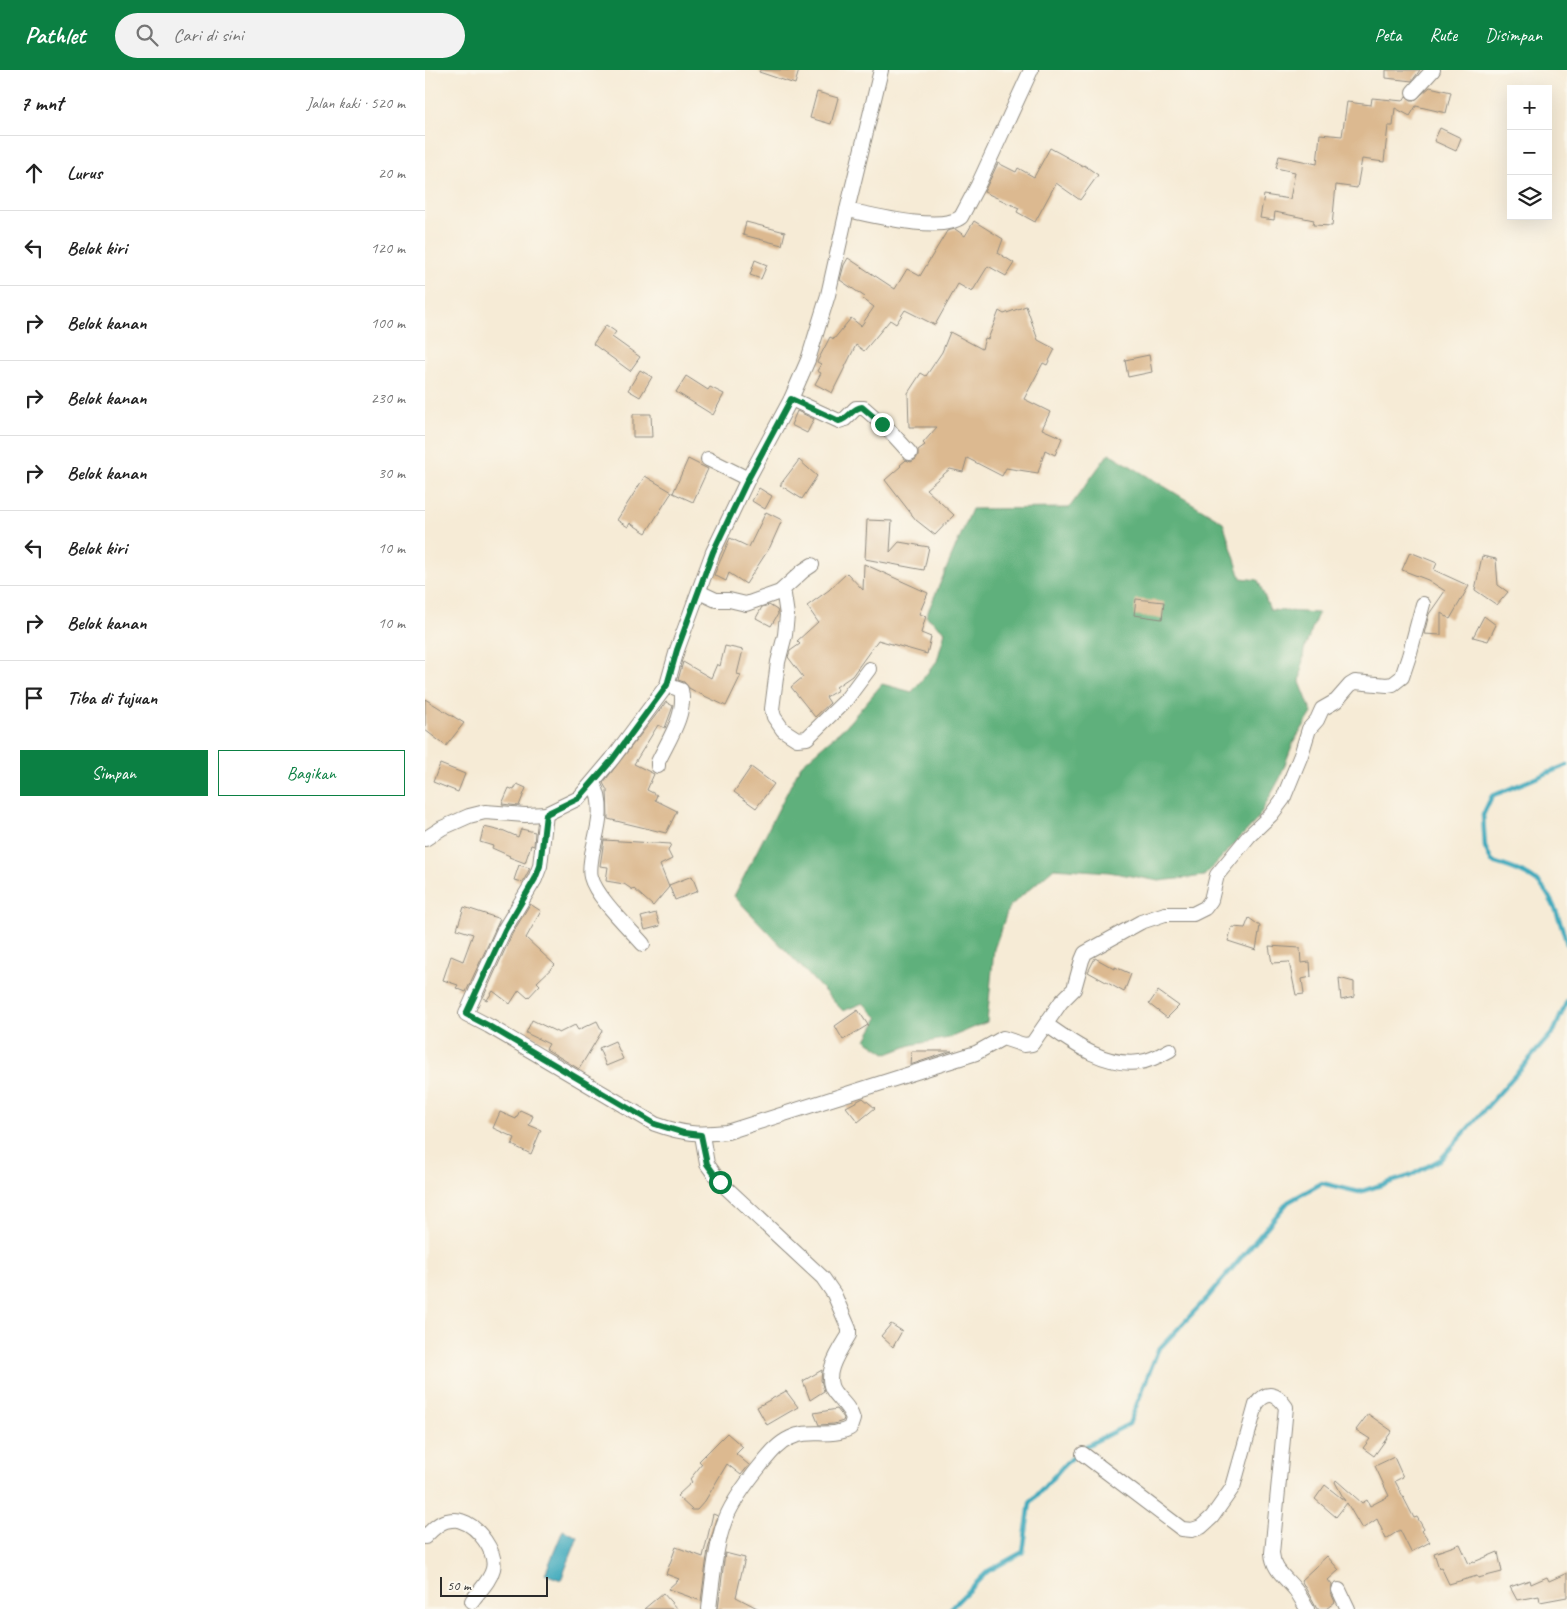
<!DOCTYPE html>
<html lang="id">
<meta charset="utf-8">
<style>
body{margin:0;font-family:Caveat,sans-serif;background:#f2f2f2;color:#222}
.controls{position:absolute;right:15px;top:15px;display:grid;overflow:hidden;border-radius:0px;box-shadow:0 5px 20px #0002}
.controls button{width:45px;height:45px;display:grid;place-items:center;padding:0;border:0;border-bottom:1px solid #e0e0e0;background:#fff;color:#222;font:25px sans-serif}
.scale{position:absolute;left:15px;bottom:12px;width:108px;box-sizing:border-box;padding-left:5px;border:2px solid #2b2b2b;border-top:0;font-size:14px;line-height:18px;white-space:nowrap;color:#2b2b2b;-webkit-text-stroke:4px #fbf7ec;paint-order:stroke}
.stop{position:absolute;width:15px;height:15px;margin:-11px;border:4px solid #0b8043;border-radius:50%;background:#fff}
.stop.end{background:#0b8043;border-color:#fff;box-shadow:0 1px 5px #0008}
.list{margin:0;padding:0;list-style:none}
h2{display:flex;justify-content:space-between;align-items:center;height:65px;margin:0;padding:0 20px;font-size:21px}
h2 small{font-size:16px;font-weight:400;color:#767676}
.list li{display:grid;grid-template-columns:32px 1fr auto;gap:15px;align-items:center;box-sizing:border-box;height:75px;padding:0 20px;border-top:1px solid #e0e0e0}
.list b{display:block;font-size:19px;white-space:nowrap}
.list em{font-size:16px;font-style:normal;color:#767676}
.actions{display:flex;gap:10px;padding:15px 20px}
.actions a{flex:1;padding:11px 0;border:1px solid #0b8043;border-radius:0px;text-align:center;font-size:18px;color:#0b8043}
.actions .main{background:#0b8043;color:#fff}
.icon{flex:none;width:28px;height:28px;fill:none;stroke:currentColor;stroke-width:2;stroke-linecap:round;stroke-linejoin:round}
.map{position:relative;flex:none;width:1142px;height:1539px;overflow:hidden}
header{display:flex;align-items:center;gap:30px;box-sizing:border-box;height:70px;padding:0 25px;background:#0b8043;color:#fff}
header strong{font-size:24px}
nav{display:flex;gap:28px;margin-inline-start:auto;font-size:18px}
.search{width:350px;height:45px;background:#f2f2f2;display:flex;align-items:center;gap:12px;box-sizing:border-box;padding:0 18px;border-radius:28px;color:#767676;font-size:19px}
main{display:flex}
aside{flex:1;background:#fff}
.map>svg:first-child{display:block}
.forest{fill:#5fb07c;stroke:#456e54}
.water{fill:#3ca9bc;stroke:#346a74}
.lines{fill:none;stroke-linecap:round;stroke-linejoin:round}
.stream{stroke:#3ca9bc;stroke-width:4.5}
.building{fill:#dcb990}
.minor-casing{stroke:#908b80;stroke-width:16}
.minor{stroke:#fff;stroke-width:14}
.route{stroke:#0b8043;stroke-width:6}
</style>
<header>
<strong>Pathlet</strong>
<div class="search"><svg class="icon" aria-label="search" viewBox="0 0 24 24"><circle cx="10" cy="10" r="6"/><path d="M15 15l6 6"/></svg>Cari di sini</div>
<nav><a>Peta</a><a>Rute</a><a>Disimpan</a></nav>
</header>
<main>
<aside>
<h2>7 mnt<small>Jalan kaki · 520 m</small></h2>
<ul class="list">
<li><svg class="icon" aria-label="ahead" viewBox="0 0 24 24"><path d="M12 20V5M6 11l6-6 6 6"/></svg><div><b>Lurus</b></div><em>20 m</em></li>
<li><svg class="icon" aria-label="left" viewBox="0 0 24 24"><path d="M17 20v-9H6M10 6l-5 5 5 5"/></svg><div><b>Belok kiri</b></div><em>120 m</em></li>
<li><svg class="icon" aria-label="right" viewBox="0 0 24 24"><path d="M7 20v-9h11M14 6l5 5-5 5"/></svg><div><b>Belok kanan</b></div><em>100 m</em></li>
<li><svg class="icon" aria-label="right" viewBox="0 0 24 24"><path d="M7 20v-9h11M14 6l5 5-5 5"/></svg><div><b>Belok kanan</b></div><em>230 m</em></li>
<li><svg class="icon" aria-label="right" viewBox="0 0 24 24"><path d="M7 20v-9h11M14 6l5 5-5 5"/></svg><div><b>Belok kanan</b></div><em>30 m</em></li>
<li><svg class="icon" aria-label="left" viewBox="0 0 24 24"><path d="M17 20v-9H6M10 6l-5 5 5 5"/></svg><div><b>Belok kiri</b></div><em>10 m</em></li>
<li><svg class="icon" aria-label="right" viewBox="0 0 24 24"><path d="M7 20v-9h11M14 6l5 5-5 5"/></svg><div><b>Belok kanan</b></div><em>10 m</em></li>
<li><svg class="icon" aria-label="arrive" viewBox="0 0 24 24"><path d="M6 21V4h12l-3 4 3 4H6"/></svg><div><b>Tiba di tujuan</b></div></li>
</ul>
<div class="actions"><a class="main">Simpan</a><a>Bagikan</a></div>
</aside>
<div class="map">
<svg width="1142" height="1539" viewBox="0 0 1142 1539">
<rect width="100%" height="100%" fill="#fbf7ec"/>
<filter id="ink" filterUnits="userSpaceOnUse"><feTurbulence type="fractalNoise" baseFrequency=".02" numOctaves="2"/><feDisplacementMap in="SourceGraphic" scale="10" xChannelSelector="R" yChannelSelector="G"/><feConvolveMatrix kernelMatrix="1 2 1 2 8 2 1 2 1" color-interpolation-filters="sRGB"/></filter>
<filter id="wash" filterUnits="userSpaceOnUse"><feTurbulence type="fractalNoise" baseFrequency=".0096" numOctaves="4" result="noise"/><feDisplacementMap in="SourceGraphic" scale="20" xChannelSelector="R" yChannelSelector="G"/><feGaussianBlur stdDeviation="1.12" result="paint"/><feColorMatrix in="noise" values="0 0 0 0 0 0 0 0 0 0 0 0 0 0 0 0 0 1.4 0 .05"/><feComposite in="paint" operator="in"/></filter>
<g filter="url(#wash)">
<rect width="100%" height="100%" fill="#f6ebd6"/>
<polygon class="forest" points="684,383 798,452 816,508 833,510 845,540 893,543 879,580 875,612 887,643 868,673 855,708 832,750 779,806 734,811 684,802 629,798 584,837 569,879 562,952 524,968 486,975 462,984 441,970 453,948 438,933 418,941 309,826 376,695 421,656 457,614 487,622 512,591 520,562 501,546 547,439 644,438"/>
<polygon class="water" points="138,1460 153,1467 136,1510 120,1504"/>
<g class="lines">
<g class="stream">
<path d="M1142,695L1067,726L1058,745L1060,777L1067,792C1081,796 1098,801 1110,810C1127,823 1137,855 1142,875"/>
<polyline points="525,1539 563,1501 598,1482 605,1433 640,1394 661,1376 704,1354 733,1280 783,1227 863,1132 897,1113 934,1122 985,1106 1016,1089 1129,961 1142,931"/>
</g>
</g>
<g id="blocks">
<g class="building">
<polygon points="335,0 374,0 370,14 334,2"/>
<polygon points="961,0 995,0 987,11 961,8"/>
<polygon points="1005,17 1026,22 1021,43 991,36 985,46 970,38 968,56 963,56 959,92 937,89 932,118 911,115 907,156 888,155 889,150 850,142 849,150 835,148 839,125 865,129 870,102 851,98 854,86 892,94 895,64 917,66 922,32 946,35 947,28 978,31 981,26 986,30 990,30"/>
<polygon points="392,22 413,28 406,54 385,48"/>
<polygon points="1015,58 1036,68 1031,81 1009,71"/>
<polygon points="625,78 658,96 659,95 673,105 655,130 631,113 610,152 592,142 594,138 559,122 573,93 591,102 593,98 609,107"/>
<polygon points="549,151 578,169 573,183 589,193 581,206 563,196 547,222 533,214 510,255 480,240 471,254 465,250 439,281 431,275 407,323 390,314 396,303 392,301 396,294 392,292 405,267 409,269 426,248 436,256 449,237 438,229 440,227 415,210 419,195 423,188 470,219 482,199 495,206 522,161 530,159 540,166"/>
<polygon points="321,152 360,162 357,175 318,165"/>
<polygon points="330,190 342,195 336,209 325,205"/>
<polygon points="601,236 613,270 630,279 622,295 618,293 599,329 625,342 617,359 637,368 630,385 620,380 613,403 581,398 577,406 542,388 538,402 525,399 501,419 529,445 510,465 491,450 460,410 476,396 475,395 481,390 486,392 491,389 493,385 493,380 500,375 498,373 512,357 484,357 483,323 496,303 501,306 517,282 525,262 557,279 560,268 563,269 574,241 579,244"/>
<polygon points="181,255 191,262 187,267 215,287 205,301 168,274"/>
<polygon points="724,285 727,302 703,307 700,290"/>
<polygon points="215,300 227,307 215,327 203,320"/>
<polygon points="261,306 283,320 285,317 299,324 288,345 251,322"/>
<polygon points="372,341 389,349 382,363 366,355"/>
<polygon points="208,344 226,344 227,367 208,367"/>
<polygon points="263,389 283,399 268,432 248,423"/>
<polygon points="374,390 392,406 377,429 355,415"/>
<polygon points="220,406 247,422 221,463 205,453 203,457 192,450"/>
<polygon points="334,418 347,426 340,439 327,431"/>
<polygon points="341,442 357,450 345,477 321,514 304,503 301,511 289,505 305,468 324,477"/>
<polygon points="442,450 467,451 465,482 474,472 504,477 499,500 440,489"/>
<polygon points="985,482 1012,493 1009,500 1044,516 1025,549 1016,543 1016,565 999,564 1004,544 1020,521 1003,510 977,500"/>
<polygon points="1057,486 1071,489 1073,515 1083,522 1072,535 1050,520"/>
<polygon points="439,494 503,523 494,544 501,546 496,563 506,567 502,584 453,570 427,606 411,617 413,620 401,627 405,633 390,647 366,617 378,607 363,587 365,581 375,574 372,571 393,552 382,536 404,520 422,503 438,520"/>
<polygon points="711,529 739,532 737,549 709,545"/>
<polygon points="344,535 352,540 353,544 346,556 331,548 337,537"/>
<polygon points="1059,546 1071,555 1063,571 1048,567"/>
<polygon points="300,576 318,580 312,604 316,605 301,636 271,622 264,618 259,612 253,610 258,592 286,608 292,594 295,596"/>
<polygon points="0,629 39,653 21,676 0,660"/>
<polygon points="241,632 248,636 240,658 233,655 209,694 229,704 222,720 232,725 230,730 252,741 241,763 183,749 182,720 178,713"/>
<polygon points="15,694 40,704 33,722 8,712"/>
<polygon points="326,697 349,714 331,738 309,722"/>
<polygon points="92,714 101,718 94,736 77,734 84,718 89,720"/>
<polygon points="59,757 76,761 77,760 93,767 96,759 110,762 109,776 106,775 100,793 84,787 85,786 67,778 68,776 55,772"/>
<polygon points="179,770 246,774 243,781 247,789 235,795 244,817 228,836 209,819 208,820 199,814 181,811 183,797 175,796"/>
<polygon points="94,795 105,798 98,812 89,810"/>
<polygon points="267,806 273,821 250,830 244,815"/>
<polygon points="105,834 116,841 101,868 130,895 112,912 115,915 103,928 94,920 85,934 68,921 62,930 58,928 87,864"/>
<polygon points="39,837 75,849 41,922 31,918 33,915 18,910 26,886 38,891 48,864 32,859"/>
<polygon points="231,843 235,856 220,860 216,847"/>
<polygon points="824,848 835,856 831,880 803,871 807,857 820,858"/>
<polygon points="844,876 875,878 876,893 885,892 886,907 877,909 879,924 871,925 864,892 847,893"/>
<polygon points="670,888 690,899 690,897 706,904 699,922 663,902"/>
<polygon points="914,908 929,912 929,927 916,930"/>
<polygon points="733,921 754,936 742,948 724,934"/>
<polygon points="433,940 443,955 418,970 410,956"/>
<polygon points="107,950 134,963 150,955 153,960 172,951 177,961 154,999 121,979 124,974 101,963"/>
<polygon points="190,971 198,989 181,996 174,978"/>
<polygon points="486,981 527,981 485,995"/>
<polygon points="438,1028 450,1038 433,1052 421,1037"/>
<polygon points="95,1040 108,1046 104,1055 116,1060 106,1084 87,1075 90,1068 68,1058 75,1042 91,1049"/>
<polygon points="466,1254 477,1261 468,1277 456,1266"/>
<polygon points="397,1300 396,1310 399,1321 385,1330 378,1311"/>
<polygon points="361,1321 373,1337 342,1355 332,1337"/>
<polygon points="412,1339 419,1348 418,1351 409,1354 394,1355 389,1343"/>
<polygon points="943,1344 967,1361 949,1386 938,1378 945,1369 931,1360"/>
<polygon points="302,1363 318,1377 311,1384 324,1395 316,1405 302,1394 280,1431 272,1440 267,1440 252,1426 267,1412 265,1409 277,1394 274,1391"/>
<polygon points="969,1387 978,1407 970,1411 989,1448 992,1447 999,1459 997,1461 1005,1472 986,1482 975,1460 961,1469 952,1449 937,1459 922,1433 911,1447 890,1429 900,1415 920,1431 910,1412 911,1410 937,1433 942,1430 945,1436 964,1426 950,1396"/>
<polygon points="288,1444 293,1446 283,1479 276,1531 243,1519 254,1509 241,1504 251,1477 278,1487"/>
<polygon points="1035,1474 1044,1494 1073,1482 1077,1502 1053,1508 1052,1506 1024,1514 1016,1497 1014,1498 1009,1483"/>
<polygon points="300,1483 320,1488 311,1527 334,1539 293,1539"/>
<polygon points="902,1486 914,1500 903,1510 907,1515 906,1523 910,1532 901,1539 892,1539 876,1510"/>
<polygon points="1142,1503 1142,1527 1115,1532 1114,1526 1092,1530 1085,1517 1105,1510 1106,1514 1122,1507 1124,1511"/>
<polygon points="238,1523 252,1539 219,1539"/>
</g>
</g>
</g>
<g filter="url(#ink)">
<use href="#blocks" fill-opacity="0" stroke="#908b80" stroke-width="1"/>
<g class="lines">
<defs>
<g id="minor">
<polyline points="988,22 1008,0"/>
<path d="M422,140C447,145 516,163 536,147L553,115L606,0"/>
<polyline points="366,329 414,351 420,349 431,338 439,338 464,360 485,383"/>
<polyline points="283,389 323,409"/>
<polyline points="274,522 291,530 304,530 321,534 355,522 378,501 387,495"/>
<polyline points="355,522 359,525 362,545 360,565 353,592 347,639 349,647 358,660 372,669 382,668 420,631 444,599"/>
<path d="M233,696V692C242,672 262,644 256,620L242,615"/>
<path d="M168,713C181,736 172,760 167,784C166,792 164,800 166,807C171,827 204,858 218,874"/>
<path d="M121,744L115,796L110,809L79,860L41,944L64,956L230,1054C258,1064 273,1065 302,1062L551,983L578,968L599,975L607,974L636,932L649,919L657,890L660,883L716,852L740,844H768L780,838L786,830L792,805L824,766L846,745L858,729L876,685L884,659L892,650L897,639L911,631L925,615L930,612L962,615L968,614L977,607L984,586L998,534"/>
<polyline points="0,769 17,758 44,746 60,742 100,745 121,744 154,728 187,689 242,615 252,580 288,482 323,409 366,329 383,290 403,225 422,140 456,0"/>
<path d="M622,955C649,974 680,997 715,992C725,991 736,985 745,980"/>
<path d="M277,1065L282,1094L295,1112L398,1208L409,1224L424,1259V1265C415,1280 396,1306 410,1323C417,1332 425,1338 428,1349L425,1358C405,1369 385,1358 365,1368C352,1374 344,1385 335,1396C322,1412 309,1429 301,1448C291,1471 287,1514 284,1539"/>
<path d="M658,1384L757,1459L767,1460L776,1457L787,1447L808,1417L831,1335C841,1320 852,1323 861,1337L847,1483C848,1499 859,1506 869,1518C874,1524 878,1532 882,1539"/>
<path d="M0,1467C6,1461 13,1453 21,1451C26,1450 32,1449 36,1451C53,1456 72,1482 68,1499C65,1511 54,1521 47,1531"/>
<polyline points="914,1520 923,1539"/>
</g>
</defs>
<use href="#minor" class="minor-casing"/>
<use href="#minor" class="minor"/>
</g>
</g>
<g class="lines" filter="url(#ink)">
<path class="route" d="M295,1112L282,1094L276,1065L259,1063L230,1054L64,956L41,944L80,860L110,809L115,796L121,744L154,728L187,690L242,615L252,580L288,482L323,409L366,329L414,351C424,349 427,338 437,337L457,354"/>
</g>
</svg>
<div class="controls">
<button>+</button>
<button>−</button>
<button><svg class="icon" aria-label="layers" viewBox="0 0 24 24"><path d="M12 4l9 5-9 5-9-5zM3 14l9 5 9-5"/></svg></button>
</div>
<div class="scale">50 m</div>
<div class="stop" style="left:295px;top:1112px"></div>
<div class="stop end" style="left:457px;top:354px"></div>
</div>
</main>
